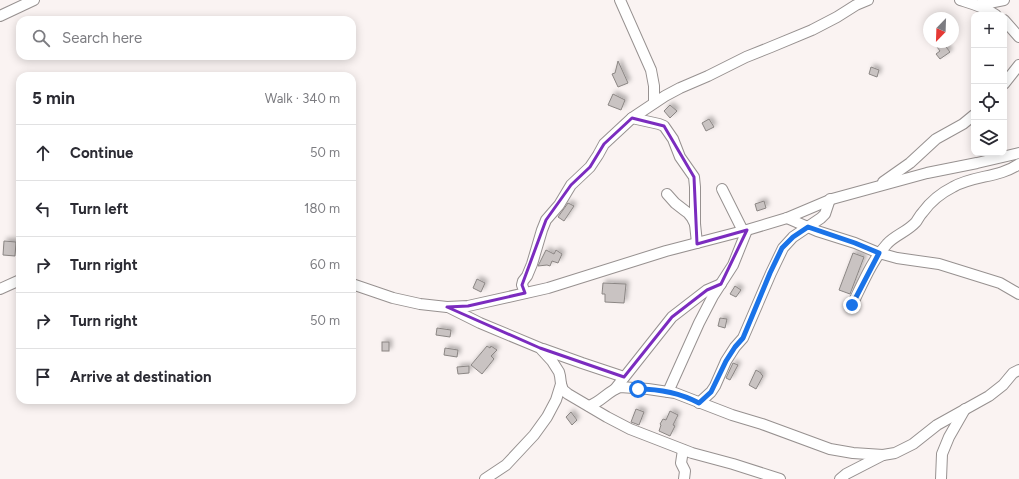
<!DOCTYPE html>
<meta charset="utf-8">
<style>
body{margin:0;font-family:Figtree,sans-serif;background:#f7f7f7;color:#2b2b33}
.controls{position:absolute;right:12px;top:12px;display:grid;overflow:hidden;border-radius:8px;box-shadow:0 2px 10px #0003}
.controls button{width:36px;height:36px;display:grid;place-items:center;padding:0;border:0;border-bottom:1px solid #e1e1e2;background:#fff;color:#2b2b33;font:20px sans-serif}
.compass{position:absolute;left:923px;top:12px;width:36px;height:36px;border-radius:50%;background:#fff;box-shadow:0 2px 10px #0003;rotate:203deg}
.stop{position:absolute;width:12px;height:12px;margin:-9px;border:3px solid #1a73e8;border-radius:50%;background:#fff}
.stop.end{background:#1a73e8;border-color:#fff;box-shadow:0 1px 4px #0008}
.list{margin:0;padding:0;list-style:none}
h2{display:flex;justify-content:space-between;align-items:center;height:52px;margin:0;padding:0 16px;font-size:17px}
h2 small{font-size:13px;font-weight:400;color:#7c7c81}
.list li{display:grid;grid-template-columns:26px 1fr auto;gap:12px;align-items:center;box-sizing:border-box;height:56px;padding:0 16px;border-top:1px solid #e1e1e2}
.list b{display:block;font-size:15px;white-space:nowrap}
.list em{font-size:13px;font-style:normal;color:#7c7c81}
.icon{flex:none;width:22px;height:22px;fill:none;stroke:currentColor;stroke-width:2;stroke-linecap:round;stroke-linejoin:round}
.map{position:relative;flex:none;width:1019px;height:479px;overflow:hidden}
.search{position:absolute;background:#fff;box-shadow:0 2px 10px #0003;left:16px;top:16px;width:340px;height:44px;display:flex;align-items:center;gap:10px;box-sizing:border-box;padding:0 14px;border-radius:12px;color:#7c7c81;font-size:15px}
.panel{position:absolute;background:#fff;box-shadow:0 2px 10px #0003;left:16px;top:72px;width:340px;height:332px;border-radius:12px}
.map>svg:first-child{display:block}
.building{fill:#c9c3c2;stroke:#8b8684;filter:url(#shadow)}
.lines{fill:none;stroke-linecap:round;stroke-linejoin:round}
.minor-casing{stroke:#979190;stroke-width:12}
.minor{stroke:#fff;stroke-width:10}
.route{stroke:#1a73e8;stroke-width:5}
.marked{fill:none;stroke:#7b2cbf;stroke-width:3;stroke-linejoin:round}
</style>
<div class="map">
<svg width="1019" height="479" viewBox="0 0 1019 479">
<defs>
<filter id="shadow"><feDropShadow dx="3" dy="-3" stdDeviation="2" flood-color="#0004"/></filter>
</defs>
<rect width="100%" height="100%" fill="#faf3f2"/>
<g class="building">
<polygon points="943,43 950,52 940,59 936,54 940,51 937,47"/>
<polygon points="618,61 628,83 618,87 612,74 615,73"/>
<polygon points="871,67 879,70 877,77 869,74"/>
<polygon points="613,94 625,100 621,110 608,105"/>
<polygon points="670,105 677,111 670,118 664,111"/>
<polygon points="709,119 714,127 706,131 702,123"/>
<polygon points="764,201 766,208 757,211 755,204"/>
<polygon points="568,203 574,206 564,221 558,217"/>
<polygon points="4,241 16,242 15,256 3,255"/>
<polygon points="546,250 554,254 556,250 562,254 558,263 552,261 550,266 547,265 538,266"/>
<polygon points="853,253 864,257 850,294 839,290"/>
<polygon points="477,279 485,283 481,292 473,288"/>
<polygon points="603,283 626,284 624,303 605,302 605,294 602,294"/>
<polygon points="735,286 741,290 736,297 730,294"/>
<polygon points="720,318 727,319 725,328 718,326"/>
<polygon points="437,328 451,330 450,337 436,335"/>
<rect x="382" y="342" width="7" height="9"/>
<polygon points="487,346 490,348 491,346 497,350 491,356 494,359 482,374 471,365"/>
<polygon points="445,348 458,350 457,357 444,355"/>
<polygon points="733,363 738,365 730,380 726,378"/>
<polygon points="469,366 469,373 458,374 457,367"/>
<polygon points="756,370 761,373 761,374 763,376 756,389 749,385"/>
<polygon points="636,409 644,412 639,425 631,422"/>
<polygon points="670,411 678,415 673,425 675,426 670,436 659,431 661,425 660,424 663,419 666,420"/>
<polygon points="571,412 577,420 572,425 566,417"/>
</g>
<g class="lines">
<defs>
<g id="minor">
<polyline points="620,0 651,70 654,86 654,103"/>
<path d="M960,0C973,4 985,7 996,15"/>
<polyline points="979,5 1004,0"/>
<polyline points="0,16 34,0"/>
<polyline points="1004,20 1019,37"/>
<polyline points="1004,84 1019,65"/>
<polyline points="632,118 659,124 664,126 673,139 680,157 694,177 695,187 695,224 697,243"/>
<polyline points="883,182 910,163 936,139 963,124 974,115"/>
<polyline points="722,189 743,231"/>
<polyline points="667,194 675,203 684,210 688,213 692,218 695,224"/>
<polyline points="787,218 817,231 855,243 879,253 897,258 939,264 1000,283 1019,294"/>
<polyline points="352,284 393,298 420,304 447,307 468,306 548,288 666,251 747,230 787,218 832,199 927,173 977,163 1019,153"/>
<polyline points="0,289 20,280"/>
<polyline points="525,293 522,285 523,281 527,276 532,264 542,230 546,220 559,205 571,185 590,167 598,155 604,144 632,118 665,96 680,88 708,76 746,57 771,47 812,30 837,17 856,5 868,0"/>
<path d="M852,305C862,285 872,260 887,244C895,235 907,232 916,222C918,219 920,215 923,212C931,201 941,193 953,187C974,175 999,178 1019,164"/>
<polyline points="448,307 480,323 540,348 552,361 559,372 560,376 561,384 556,400 547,417 534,435 506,465 485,479"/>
<polyline points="543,349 582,363 624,377"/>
<polyline points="561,384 563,390 568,394 607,417 630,429 692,453 733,464 780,479"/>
<polyline points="615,389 672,317 707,290 721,284"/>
<polyline points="668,392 699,323 713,296 733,265 747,230"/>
<polyline points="699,403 711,392 715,386 726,361 735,347 743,338 771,273 783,248 793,237 821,218 825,214 830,199"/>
<path d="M589,406C601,402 608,391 620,387L648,389L675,393L732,415L762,424L830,449L853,453L883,455L895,453L913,444L937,425L989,396L1003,385L1013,373L1019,370"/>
<polyline points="683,450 681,463 685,471 684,479"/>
<polyline points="840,479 846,474 883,455"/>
<polyline points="941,479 942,454 949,437 965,409"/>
</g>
</defs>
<use href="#minor" class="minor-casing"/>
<use href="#minor" class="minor"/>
</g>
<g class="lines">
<path class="route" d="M638,389C659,389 680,393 699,403L711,392L726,361L735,347L743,338L770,273L782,248L793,237L808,227L855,243L879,253L852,305"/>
</g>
<path class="marked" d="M632,118L664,126L694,177L697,244L747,230L721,284L707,290L672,317L624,377L540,348L447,307L468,306L525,293L522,285L546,220L571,185L590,167L604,144Z"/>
</svg>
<div class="controls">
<button>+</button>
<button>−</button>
<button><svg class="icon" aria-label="locate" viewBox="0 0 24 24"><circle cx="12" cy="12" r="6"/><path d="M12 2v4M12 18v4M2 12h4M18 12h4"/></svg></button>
<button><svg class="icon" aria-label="layers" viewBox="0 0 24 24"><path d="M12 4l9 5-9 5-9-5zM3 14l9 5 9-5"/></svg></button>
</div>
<svg class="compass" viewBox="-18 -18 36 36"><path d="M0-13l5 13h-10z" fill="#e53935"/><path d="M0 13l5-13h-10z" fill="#7c7c81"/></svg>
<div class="stop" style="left:638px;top:389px"></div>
<div class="stop end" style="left:852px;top:305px"></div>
<div class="search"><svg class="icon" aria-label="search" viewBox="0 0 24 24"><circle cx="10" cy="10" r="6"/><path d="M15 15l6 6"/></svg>Search here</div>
<section class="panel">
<h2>5 min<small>Walk · 340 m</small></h2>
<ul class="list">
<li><svg class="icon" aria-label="ahead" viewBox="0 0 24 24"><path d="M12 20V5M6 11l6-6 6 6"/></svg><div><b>Continue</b></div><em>50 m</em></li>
<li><svg class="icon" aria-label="left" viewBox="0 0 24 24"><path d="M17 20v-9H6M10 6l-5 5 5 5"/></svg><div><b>Turn left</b></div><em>180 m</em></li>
<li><svg class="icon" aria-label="right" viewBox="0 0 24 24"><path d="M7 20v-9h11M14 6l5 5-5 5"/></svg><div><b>Turn right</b></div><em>60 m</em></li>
<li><svg class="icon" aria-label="right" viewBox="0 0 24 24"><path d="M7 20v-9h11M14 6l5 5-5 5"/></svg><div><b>Turn right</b></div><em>50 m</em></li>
<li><svg class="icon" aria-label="arrive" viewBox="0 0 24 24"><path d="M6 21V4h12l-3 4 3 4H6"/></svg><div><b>Arrive at destination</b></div></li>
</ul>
</section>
</div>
